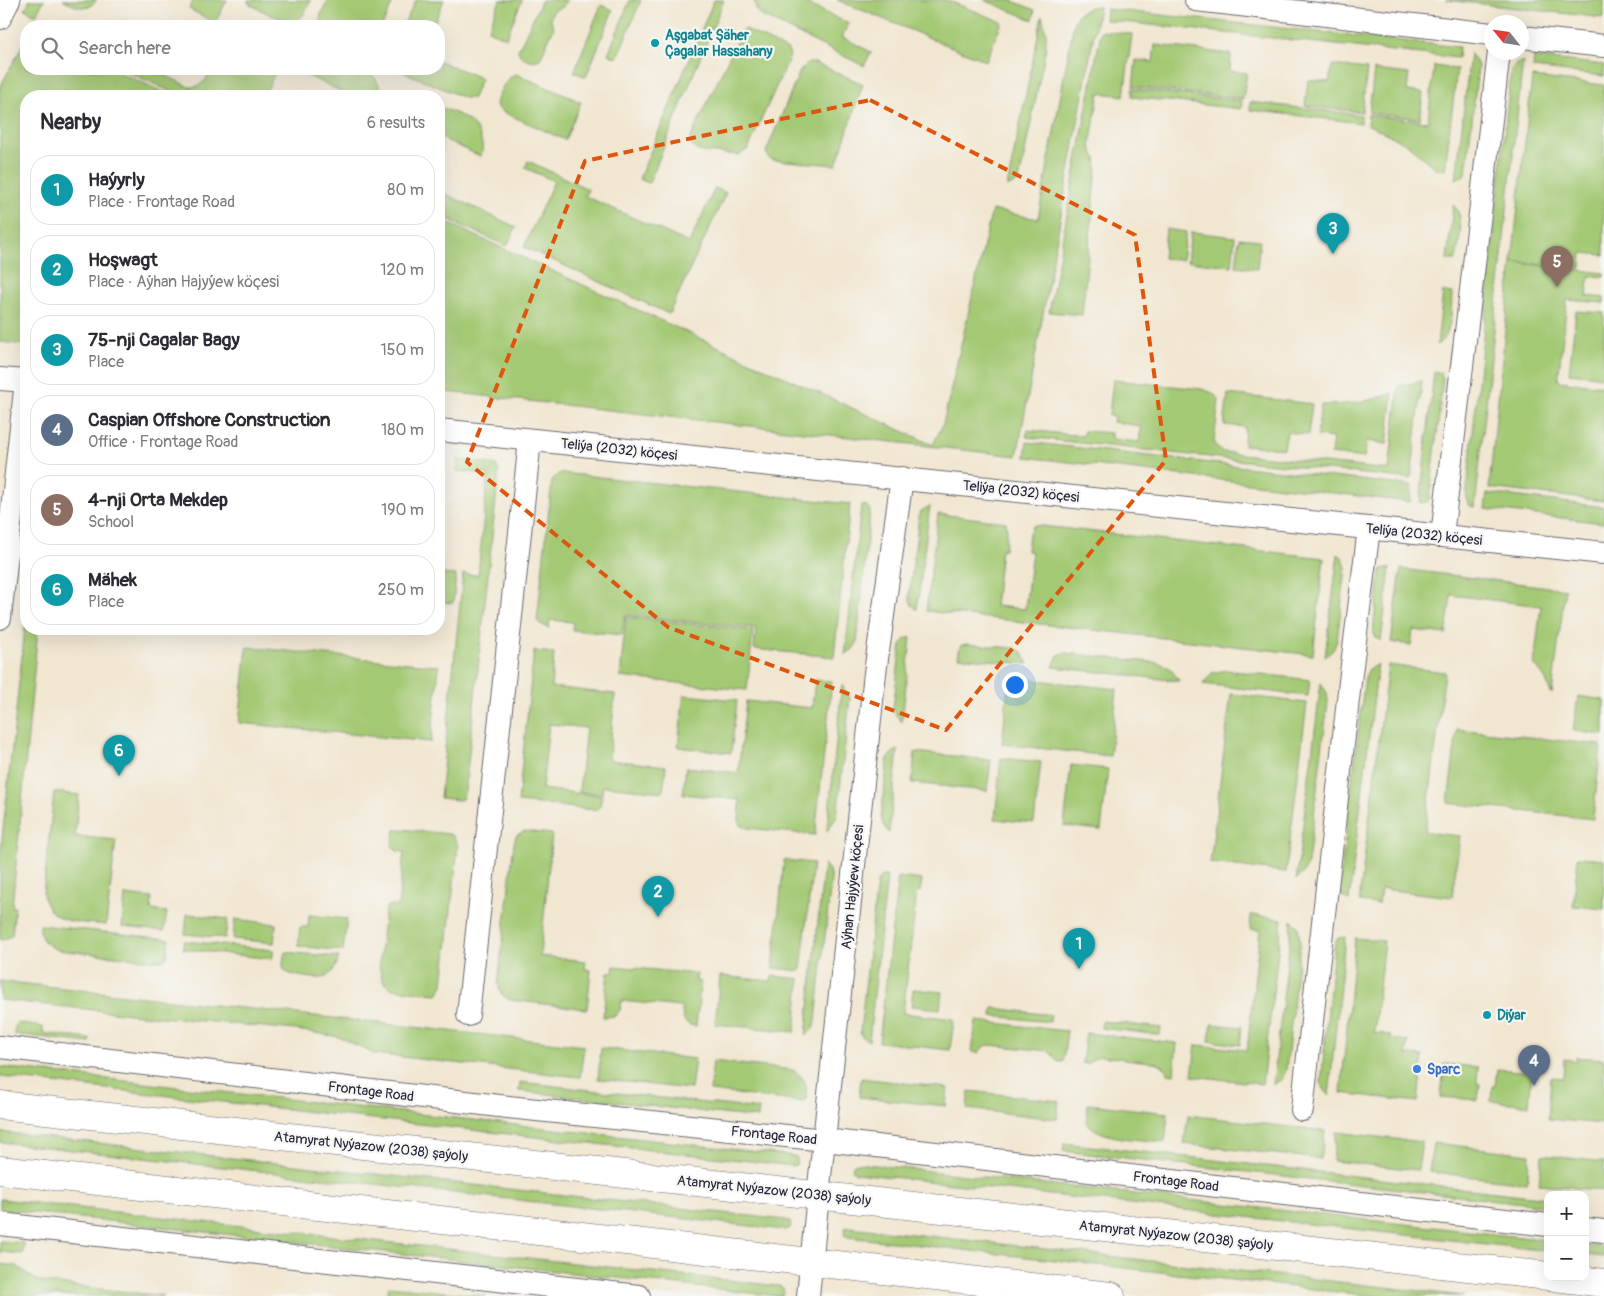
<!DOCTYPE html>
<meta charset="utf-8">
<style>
body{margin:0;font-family:Pangolin,sans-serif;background:#f7f7f7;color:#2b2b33}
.controls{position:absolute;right:15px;bottom:15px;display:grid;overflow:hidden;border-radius:10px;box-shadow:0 5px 20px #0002}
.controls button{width:45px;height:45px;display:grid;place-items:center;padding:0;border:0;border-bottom:1px solid #e1e1e2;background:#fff;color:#2b2b33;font:25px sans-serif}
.compass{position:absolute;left:1484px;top:15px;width:45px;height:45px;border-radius:50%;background:#fff;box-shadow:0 5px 20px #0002;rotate:300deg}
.you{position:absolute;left:1014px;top:684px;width:18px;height:18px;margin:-12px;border:4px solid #fff;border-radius:50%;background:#1a73e8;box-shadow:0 0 0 8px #1a73e833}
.badge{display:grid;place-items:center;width:32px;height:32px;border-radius:50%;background:#ea580c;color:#fff;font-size:16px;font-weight:700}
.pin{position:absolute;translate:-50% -41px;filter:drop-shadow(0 1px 2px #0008)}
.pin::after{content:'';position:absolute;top:26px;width:18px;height:15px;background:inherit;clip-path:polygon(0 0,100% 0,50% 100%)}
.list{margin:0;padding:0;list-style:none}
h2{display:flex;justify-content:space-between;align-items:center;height:65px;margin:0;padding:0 20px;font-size:21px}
h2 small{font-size:16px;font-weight:400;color:#7c7c81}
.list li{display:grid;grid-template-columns:32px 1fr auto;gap:15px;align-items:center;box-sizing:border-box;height:70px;margin:0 10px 10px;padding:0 10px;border:1px solid #e1e1e2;border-radius:20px}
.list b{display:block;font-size:19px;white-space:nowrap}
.list p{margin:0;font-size:16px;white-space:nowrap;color:#7c7c81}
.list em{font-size:16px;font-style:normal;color:#7c7c81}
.icon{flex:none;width:28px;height:28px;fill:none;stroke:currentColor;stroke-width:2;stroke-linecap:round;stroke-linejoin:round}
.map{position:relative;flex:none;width:1604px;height:1296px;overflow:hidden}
.search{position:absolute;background:#fff;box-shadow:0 5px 20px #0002;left:20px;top:20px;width:425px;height:55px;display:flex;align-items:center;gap:12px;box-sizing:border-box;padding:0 18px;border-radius:20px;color:#7c7c81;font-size:19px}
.panel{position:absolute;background:#fff;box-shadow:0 5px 20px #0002;left:20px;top:90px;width:425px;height:545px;border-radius:20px}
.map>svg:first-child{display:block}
.green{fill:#a4c974;stroke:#637658}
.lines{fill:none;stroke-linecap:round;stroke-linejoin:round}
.minor-casing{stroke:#6a676f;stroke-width:24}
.primary-casing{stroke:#6a676f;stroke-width:29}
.minor{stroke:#fff;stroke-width:22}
.primary{stroke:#fff;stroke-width:28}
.marked{fill:none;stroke:#de560e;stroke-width:4;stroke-dasharray:10 6;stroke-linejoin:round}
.culture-dot{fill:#0f9aa8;stroke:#f6f6f2;stroke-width:2}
.shop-dot{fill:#3f7fe0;stroke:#f6f6f2;stroke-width:2}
.labels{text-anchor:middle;stroke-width:4.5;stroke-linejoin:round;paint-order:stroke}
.culture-label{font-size:14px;font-weight:bold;fill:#0d838f;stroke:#f6f6f2;text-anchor:start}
.street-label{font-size:14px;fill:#22223b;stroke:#f6f6f2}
.shop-label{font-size:14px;font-weight:bold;fill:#366cbe;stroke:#f6f6f2;text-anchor:start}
</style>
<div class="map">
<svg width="1604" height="1296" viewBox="0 0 1604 1296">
<rect width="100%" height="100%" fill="#f6f6f2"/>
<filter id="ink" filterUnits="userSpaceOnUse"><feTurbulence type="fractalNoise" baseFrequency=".02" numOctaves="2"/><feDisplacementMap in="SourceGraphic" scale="10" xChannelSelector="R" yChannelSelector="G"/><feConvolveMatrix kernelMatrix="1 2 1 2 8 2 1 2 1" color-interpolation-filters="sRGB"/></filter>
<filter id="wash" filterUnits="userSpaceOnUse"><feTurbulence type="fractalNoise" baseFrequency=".0096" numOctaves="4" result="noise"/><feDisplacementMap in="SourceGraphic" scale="20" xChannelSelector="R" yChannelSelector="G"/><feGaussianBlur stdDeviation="1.12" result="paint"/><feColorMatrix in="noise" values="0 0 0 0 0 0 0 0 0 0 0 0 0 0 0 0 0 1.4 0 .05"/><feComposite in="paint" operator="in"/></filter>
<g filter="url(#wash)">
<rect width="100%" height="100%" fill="#f1e6d0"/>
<g class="green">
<polygon points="30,0 44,0 36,15 25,9"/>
<path d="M63,0H97C86,12 76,7 63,0Z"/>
<polygon points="194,0 227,0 215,23 189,9"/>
<path d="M248,0H311L304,14L296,22C283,22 260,10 248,3Z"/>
<polygon points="328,0 394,0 382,26 320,26 321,14"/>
<polygon points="416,0 444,0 433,26 403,26"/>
<polygon points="500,0 522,0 506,38 488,30"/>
<path d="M542,0H567L563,7C552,9 547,17 554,27L540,59C533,63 525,59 519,54L518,50Z"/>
<polygon points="630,0 641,0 617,58 608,54"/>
<polygon points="714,0 724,0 649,183 639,179"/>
<polygon points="754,0 800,0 849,24 842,37 871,52 864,66 762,16 757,12"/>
<polygon points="837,0 947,0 1002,22 986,61"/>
<polygon points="984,0 1010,0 1035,10 1033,20"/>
<polygon points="1446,0 1604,0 1604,18"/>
<polygon points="601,5 613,10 586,77 574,72"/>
<polygon points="1090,7 1099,7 1017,456 439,391 439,219 933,445 943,424 992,210 1038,219 1074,22 1078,14"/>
<polygon points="1106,9 1459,47 1458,58 1105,20"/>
<polygon points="1042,16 1046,32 1046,48 1019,181 1007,187"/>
<polygon points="745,29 788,50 790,56 748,149 739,155 703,152 696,150 691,145 690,139 741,32"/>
<polygon points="1101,31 1132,34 1124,96 1099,93 1090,146 1096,158 1097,168 1082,315 1049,312"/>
<polygon points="26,39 26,69 112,69 172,96 26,96 26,345 0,342 0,87"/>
<polygon points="1155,45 1231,54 1230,71 1247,73 1243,99 1133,87 1136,60 1153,62"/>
<polygon points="1470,53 1477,63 1478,67 1466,172 1463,177 1456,180"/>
<polygon points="1534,57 1604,65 1604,76 1533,68"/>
<polygon points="439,61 481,78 473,98 465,98 396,69 439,69"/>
<polygon points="1523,61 1475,507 1470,506 1466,499 1511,70 1516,64"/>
<polygon points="808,63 815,63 863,84 836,165 773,160 768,157 766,152 800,71"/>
<polygon points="1332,65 1367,69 1362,112 1305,106 1308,80 1329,82"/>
<polygon points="1434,66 1457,69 1445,170 1436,169 1407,144 1367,124 1368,115 1428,122"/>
<path d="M121,69H153L189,87C202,88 207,79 212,69H277L264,96H181Z"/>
<path d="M293,69C314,69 359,63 375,78C379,83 381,90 382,96H351Z"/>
<polygon points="1374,70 1409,74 1407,91 1423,93 1420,119 1369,113"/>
<path d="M516,74L581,102L565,140L501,111L496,106C497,95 506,77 516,74Z"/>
<polygon points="1532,77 1604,85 1604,255 1582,253 1581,268 1512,262"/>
<polygon points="1132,89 1242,101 1241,109 1132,97"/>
<polygon points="1250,102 1361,115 1361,123 1250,110"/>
<path d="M439,107C457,113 476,120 481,140C483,146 483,151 480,156L439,137Z"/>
<polygon points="528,161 588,189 585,196 689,243 715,188 726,193 669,314 524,247 554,181 525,168"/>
<polygon points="439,191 516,227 507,246 439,215"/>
<path d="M1453,205C1467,217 1458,245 1456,260H1447Z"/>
<polygon points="1166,229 1186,232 1182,260 1163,258"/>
<polygon points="1191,232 1235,237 1232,266 1187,261"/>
<polygon points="1239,238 1260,240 1257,269 1236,266"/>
<polygon points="1512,262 1604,273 1604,277 1589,276 1587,296 1604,298 1604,303 1567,300 1558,381 1604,386 1604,501 1489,488"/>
<path d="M1443,292L1452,293C1451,312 1453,333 1437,345Z"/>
<polygon points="1576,311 1604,313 1604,377 1569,373"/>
<polygon points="1434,371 1441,373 1443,378 1430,498 1427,502 1420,503"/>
<polygon points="1113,380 1202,389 1213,393 1219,400 1214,441 1217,448 1223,452 1389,470 1399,386 1422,381 1411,479 1026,437 1028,430 1083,436 1084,431 1111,433 1111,439 1139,442 1141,426 1113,422 1114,416 1109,416"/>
<path d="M1393,393L1387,444L1367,441L1364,458L1331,454L1333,438L1317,436L1321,405C1348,405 1367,402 1393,393Z"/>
<polygon points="1228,394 1312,404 1308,435 1287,432 1284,449 1244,445 1245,427 1224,425"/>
<polygon points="1027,442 1412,486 1410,502 1025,457"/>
<polygon points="458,460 491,464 496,465 499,471 465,791 462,799 459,800 440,798 463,574 478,575 488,474 457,471"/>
<polygon points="562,473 850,504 834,657 754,649 756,628 625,615 622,635 572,630 573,622 550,620 549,628 540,624 537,621 552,480 558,474"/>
<polygon points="1487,493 1604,507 1604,523 1485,509"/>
<polygon points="861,505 867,506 870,511 857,643 853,649 845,655"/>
<polygon points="930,506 929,513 917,610 911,604 909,596 919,516 921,511"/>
<polygon points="938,514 1006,522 1007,530 1005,549 1001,549 995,606 1025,609 1032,552 1027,551 1029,533 1034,525 1324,558 1313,655 926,611"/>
<polygon points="1338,554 1343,558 1346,568 1337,641 1333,650 1325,657"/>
<polygon points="1386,568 1390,568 1381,641 1375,636 1373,631 1380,574 1382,569"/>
<polygon points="1401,569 1565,589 1552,694 1551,693 1545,678 1534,664 1541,606 1451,595 1446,634 1413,630 1411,645 1391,642"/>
<polygon points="439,574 456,575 453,603 439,602"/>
<polygon points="626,617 753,630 747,690 620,677"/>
<polygon points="26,618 26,629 38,629 12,907 15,907 12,935 6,939 0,940 0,858"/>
<polygon points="911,637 902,722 896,715 893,708 901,645 905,639"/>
<polygon points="965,644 1015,648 1022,652 1028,664 958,657 960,646"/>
<polygon points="247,647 439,666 431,742 239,723"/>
<polygon points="534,651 554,653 551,687 615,694 609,760 666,766 663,792 603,786 602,794 579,792 586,728 549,724 542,789 602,796 600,806 596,810 518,802"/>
<polygon points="1066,653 1159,663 1170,668 1179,681 1053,667 1058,655"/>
<polygon points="1378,664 1349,901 1342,896 1339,889 1365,677 1369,669"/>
<polygon points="1388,665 1445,672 1425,832 1460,836 1452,897 1381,889 1379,904 1359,902"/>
<polygon points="1227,670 1310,680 1308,696 1203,684 1212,673"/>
<polygon points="1009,677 1117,689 1110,756 1002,744"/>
<polygon points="815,680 832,681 815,835 747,828 739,824 740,800 683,794 686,767 738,773 746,701 812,708"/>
<polygon points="1321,683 1327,693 1328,701 1308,863 1304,872 1296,880"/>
<polygon points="842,685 850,698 837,817 827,831"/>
<polygon points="1231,694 1307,703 1286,872 1210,863"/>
<polygon points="684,695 737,700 731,753 678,747"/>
<polygon points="1578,696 1604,700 1604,735 1573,731"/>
<polygon points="1457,729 1601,745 1593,819 1448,803"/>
<polygon points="898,750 889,833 883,825 881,817 888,758 892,753"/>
<polygon points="915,752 991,760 987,791 912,783"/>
<polygon points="1001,758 1041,762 1034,823 995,819"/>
<polygon points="1071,765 1108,769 1101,830 1064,826"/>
<path d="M54,792L79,795L75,836L116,840L106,925C82,922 47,925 43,894Z"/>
<polygon points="400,829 450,834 453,836 458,845 443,984 439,993 436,994 393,989 385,984 382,979 379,965 385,911 387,906 398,906 404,852 397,851 392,846 395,830"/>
<path d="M524,831L552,834L540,956L586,961L585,969L591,970L587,1009L510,1000C502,996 499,992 498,983L514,843L516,836Z"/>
<polygon points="1578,857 1604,859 1604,909 1573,906"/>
<polygon points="784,860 813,863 801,971 773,968"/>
<polygon points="824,864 829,870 831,880 816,1021 814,1028 806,1036"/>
<polygon points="881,876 887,876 869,1041 862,1037 860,1032 877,882"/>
<polygon points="898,877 922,880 920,892 917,892 903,1013 954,1019 950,1050 879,1042"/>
<polygon points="125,895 152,898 151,910 167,912 164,931 122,927"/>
<polygon points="187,914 228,919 225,938 185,934"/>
<polygon points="309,915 347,919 343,951 298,946 300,927 308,927"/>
<polygon points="1251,915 1282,919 1262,1084 1192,1076 1196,1045 1247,1050 1260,930 1250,929"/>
<polygon points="235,919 276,924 274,943 233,939"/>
<polygon points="1292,920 1298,927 1300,943 1286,1070 1282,1079 1273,1085"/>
<path d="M40,925L169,939L167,957L162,961L58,950C45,944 39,940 40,925Z"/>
<polygon points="1345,937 1329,1096 1324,1091 1321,1084 1334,946 1338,938"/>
<polygon points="1355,938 1384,941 1374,1033 1391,1035 1391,1039 1408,1041 1406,1055 1423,1056 1418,1102 1341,1093"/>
<polygon points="184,941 274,950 272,959 183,949"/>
<path d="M285,952L339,957C337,965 334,972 326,977C321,980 289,976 285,971C281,966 284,957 285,952Z"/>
<polygon points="614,966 697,974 696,981 701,982 696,1026 690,1025 684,1021 681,1007 622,1001 620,1010 615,1016 603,1017 608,972 613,972"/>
<polygon points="720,976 771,981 772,976 800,979 795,1032 715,1024"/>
<polygon points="0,981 584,1046 580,1077 374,1054 339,1037 296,1030 140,1015 0,1000"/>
<polygon points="913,989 942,992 940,1009 911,1006"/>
<polygon points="993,1008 1051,1015 1050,1022 992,1016"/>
<polygon points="976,1021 1067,1031 1063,1062 1058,1062 1052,1054 1048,1051 990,1045 985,1046 978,1053 972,1052"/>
<polygon points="1102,1021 1161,1028 1160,1035 1101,1028"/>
<polygon points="16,1023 43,1027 43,1033 90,1039 90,1043 14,1034"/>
<polygon points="1212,1024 1242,1027 1240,1045 1209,1041"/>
<polygon points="1086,1033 1177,1043 1174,1074 1168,1073 1162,1065 1158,1063 1100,1056 1095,1058 1088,1064 1082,1063"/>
<polygon points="601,1048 695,1059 691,1089 598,1079"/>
<polygon points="1576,1057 1604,1059 1604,1124 1548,1119 1551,1077 1563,1078 1564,1059 1576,1061"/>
<path d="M713,1061L793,1070C805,1077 808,1086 806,1099L803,1102L710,1091Z"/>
<polygon points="1444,1064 1478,1067 1477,1083 1480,1084 1478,1100 1441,1097"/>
<polygon points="0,1067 794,1156 797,1158 796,1165 793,1166 0,1077"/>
<polygon points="1497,1069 1532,1072 1529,1105 1491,1101 1492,1086 1495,1086"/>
<polygon points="861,1078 948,1088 946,1106 859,1097"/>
<polygon points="520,1082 759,1109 758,1118 519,1091"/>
<polygon points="969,1091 1059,1101 1057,1119 967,1109"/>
<path d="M1088,1104L1168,1113L1165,1142C1142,1139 1102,1141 1086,1122Z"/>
<polygon points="1188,1115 1325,1131 1321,1159 1184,1144"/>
<polygon points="0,1132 786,1220 790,1222 791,1226 789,1229 785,1230 0,1142"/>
<polygon points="1336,1132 1422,1142 1418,1170 1333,1161"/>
<polygon points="1064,1143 1548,1198 1548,1206 1063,1151"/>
<polygon points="1433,1143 1530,1154 1527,1183 1429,1172"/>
<polygon points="1542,1155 1604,1162 1604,1191 1539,1184"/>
<polygon points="857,1163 1548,1240 1548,1251 856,1173 853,1171 852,1168 854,1164"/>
<polygon points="0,1199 779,1286 783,1288 784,1292 782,1295 778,1296 0,1209"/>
<polygon points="849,1227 1464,1296 1374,1296 848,1237 844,1235 845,1228"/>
<polygon points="0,1241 24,1243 23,1254 0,1252"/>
<polygon points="1585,1245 1604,1247 1604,1257 1585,1255"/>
<polygon points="0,1264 17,1266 36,1280 47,1283 164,1296 0,1296"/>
<polygon points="389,1286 485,1296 408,1296 387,1294"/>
</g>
</g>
<g filter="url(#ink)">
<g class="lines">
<defs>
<g id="minor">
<polyline points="1196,0 1492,34"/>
<polyline points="0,18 9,0"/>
<polyline points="1522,37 1604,46"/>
<polyline points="0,379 26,381"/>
<polyline points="439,430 1604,553"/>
<polyline points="1442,536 1499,52"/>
<polyline points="0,618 26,381"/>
<polyline points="468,1015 530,440"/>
<polyline points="0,1047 508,1107 825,1140 1548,1225"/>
<polyline points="1302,1110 1351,673 1369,528"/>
<polyline points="0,1224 639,1296"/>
<polyline points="1585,1229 1604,1231"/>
<polyline points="808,1296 818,1195 875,673 902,478"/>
</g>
<g id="primary">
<polyline points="0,1105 1548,1276"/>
<polyline points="0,1170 1111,1296"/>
<polyline points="1555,1277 1604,1283"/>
</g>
</defs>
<use href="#minor" class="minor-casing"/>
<use href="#primary" class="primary-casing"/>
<use href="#minor" class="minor"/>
<use href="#primary" class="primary"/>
</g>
</g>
<path class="marked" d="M870,100L1135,235L1166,460L946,730L668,627L467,462L585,161Z"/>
<g class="culture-dot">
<circle cx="655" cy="43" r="5"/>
<circle cx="1487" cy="1015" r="5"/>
</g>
<circle class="shop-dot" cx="1417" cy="1069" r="5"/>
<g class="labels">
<g class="culture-label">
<text x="665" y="40">Aşgabat Şäher<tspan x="665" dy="16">Çagalar Hassahany</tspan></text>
<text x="1497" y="1020">Diýar</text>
</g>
<g class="street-label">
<text transform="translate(619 449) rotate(6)" y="5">Teliýa (2032) köçesi</text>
<text transform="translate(1021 491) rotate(6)" y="5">Teliýa (2032) köçesi</text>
<text transform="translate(1424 534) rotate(6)" y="5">Teliýa (2032) köçesi</text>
<text transform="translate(852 887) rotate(-84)" y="5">Aýhan Hajyýew köçesi</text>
<text transform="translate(371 1091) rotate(7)" y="5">Frontage Road</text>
<text transform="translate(774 1135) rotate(6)" y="5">Frontage Road</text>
<text transform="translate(371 1146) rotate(6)" y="5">Atamyrat Nyýazow (2038) şaýoly</text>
<text transform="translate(1176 1181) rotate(7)" y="5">Frontage Road</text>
<text transform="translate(774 1190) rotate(6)" y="5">Atamyrat Nyýazow (2038) şaýoly</text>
<text transform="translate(1176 1235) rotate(6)" y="5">Atamyrat Nyýazow (2038) şaýoly</text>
</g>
<g class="shop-label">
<text x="1427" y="1074">Sparc</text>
</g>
</g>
</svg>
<div class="controls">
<button>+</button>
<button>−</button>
</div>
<svg class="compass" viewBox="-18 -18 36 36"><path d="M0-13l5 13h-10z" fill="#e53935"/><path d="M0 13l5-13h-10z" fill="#7c7c81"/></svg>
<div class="you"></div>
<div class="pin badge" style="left:1079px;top:969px;background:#0f9aa8">1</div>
<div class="pin badge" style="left:658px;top:917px;background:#0f9aa8">2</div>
<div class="pin badge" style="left:1333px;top:254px;background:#0f9aa8">3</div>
<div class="pin badge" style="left:1534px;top:1086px;background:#5c6f8a">4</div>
<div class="pin badge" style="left:1557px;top:287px;background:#8d6e63">5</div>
<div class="pin badge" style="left:119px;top:776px;background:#0f9aa8">6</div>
<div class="search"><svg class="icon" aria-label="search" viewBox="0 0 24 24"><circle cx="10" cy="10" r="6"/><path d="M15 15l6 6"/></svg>Search here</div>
<section class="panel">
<h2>Nearby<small>6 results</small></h2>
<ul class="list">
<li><span class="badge" style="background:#0f9aa8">1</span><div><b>Haýyrly</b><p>Place · Frontage Road</p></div><em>80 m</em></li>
<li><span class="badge" style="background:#0f9aa8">2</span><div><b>Hoşwagt</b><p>Place · Aýhan Hajyýew köçesi</p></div><em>120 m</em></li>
<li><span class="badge" style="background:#0f9aa8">3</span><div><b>75-nji Cagalar Bagy</b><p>Place</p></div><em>150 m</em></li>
<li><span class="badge" style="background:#5c6f8a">4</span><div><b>Caspian Offshore Construction</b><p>Office · Frontage Road</p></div><em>180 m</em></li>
<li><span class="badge" style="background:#8d6e63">5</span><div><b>4-nji Orta Mekdep</b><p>School</p></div><em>190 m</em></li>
<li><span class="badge" style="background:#0f9aa8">6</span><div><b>Mähek</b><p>Place</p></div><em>250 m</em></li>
</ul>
</section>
</div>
